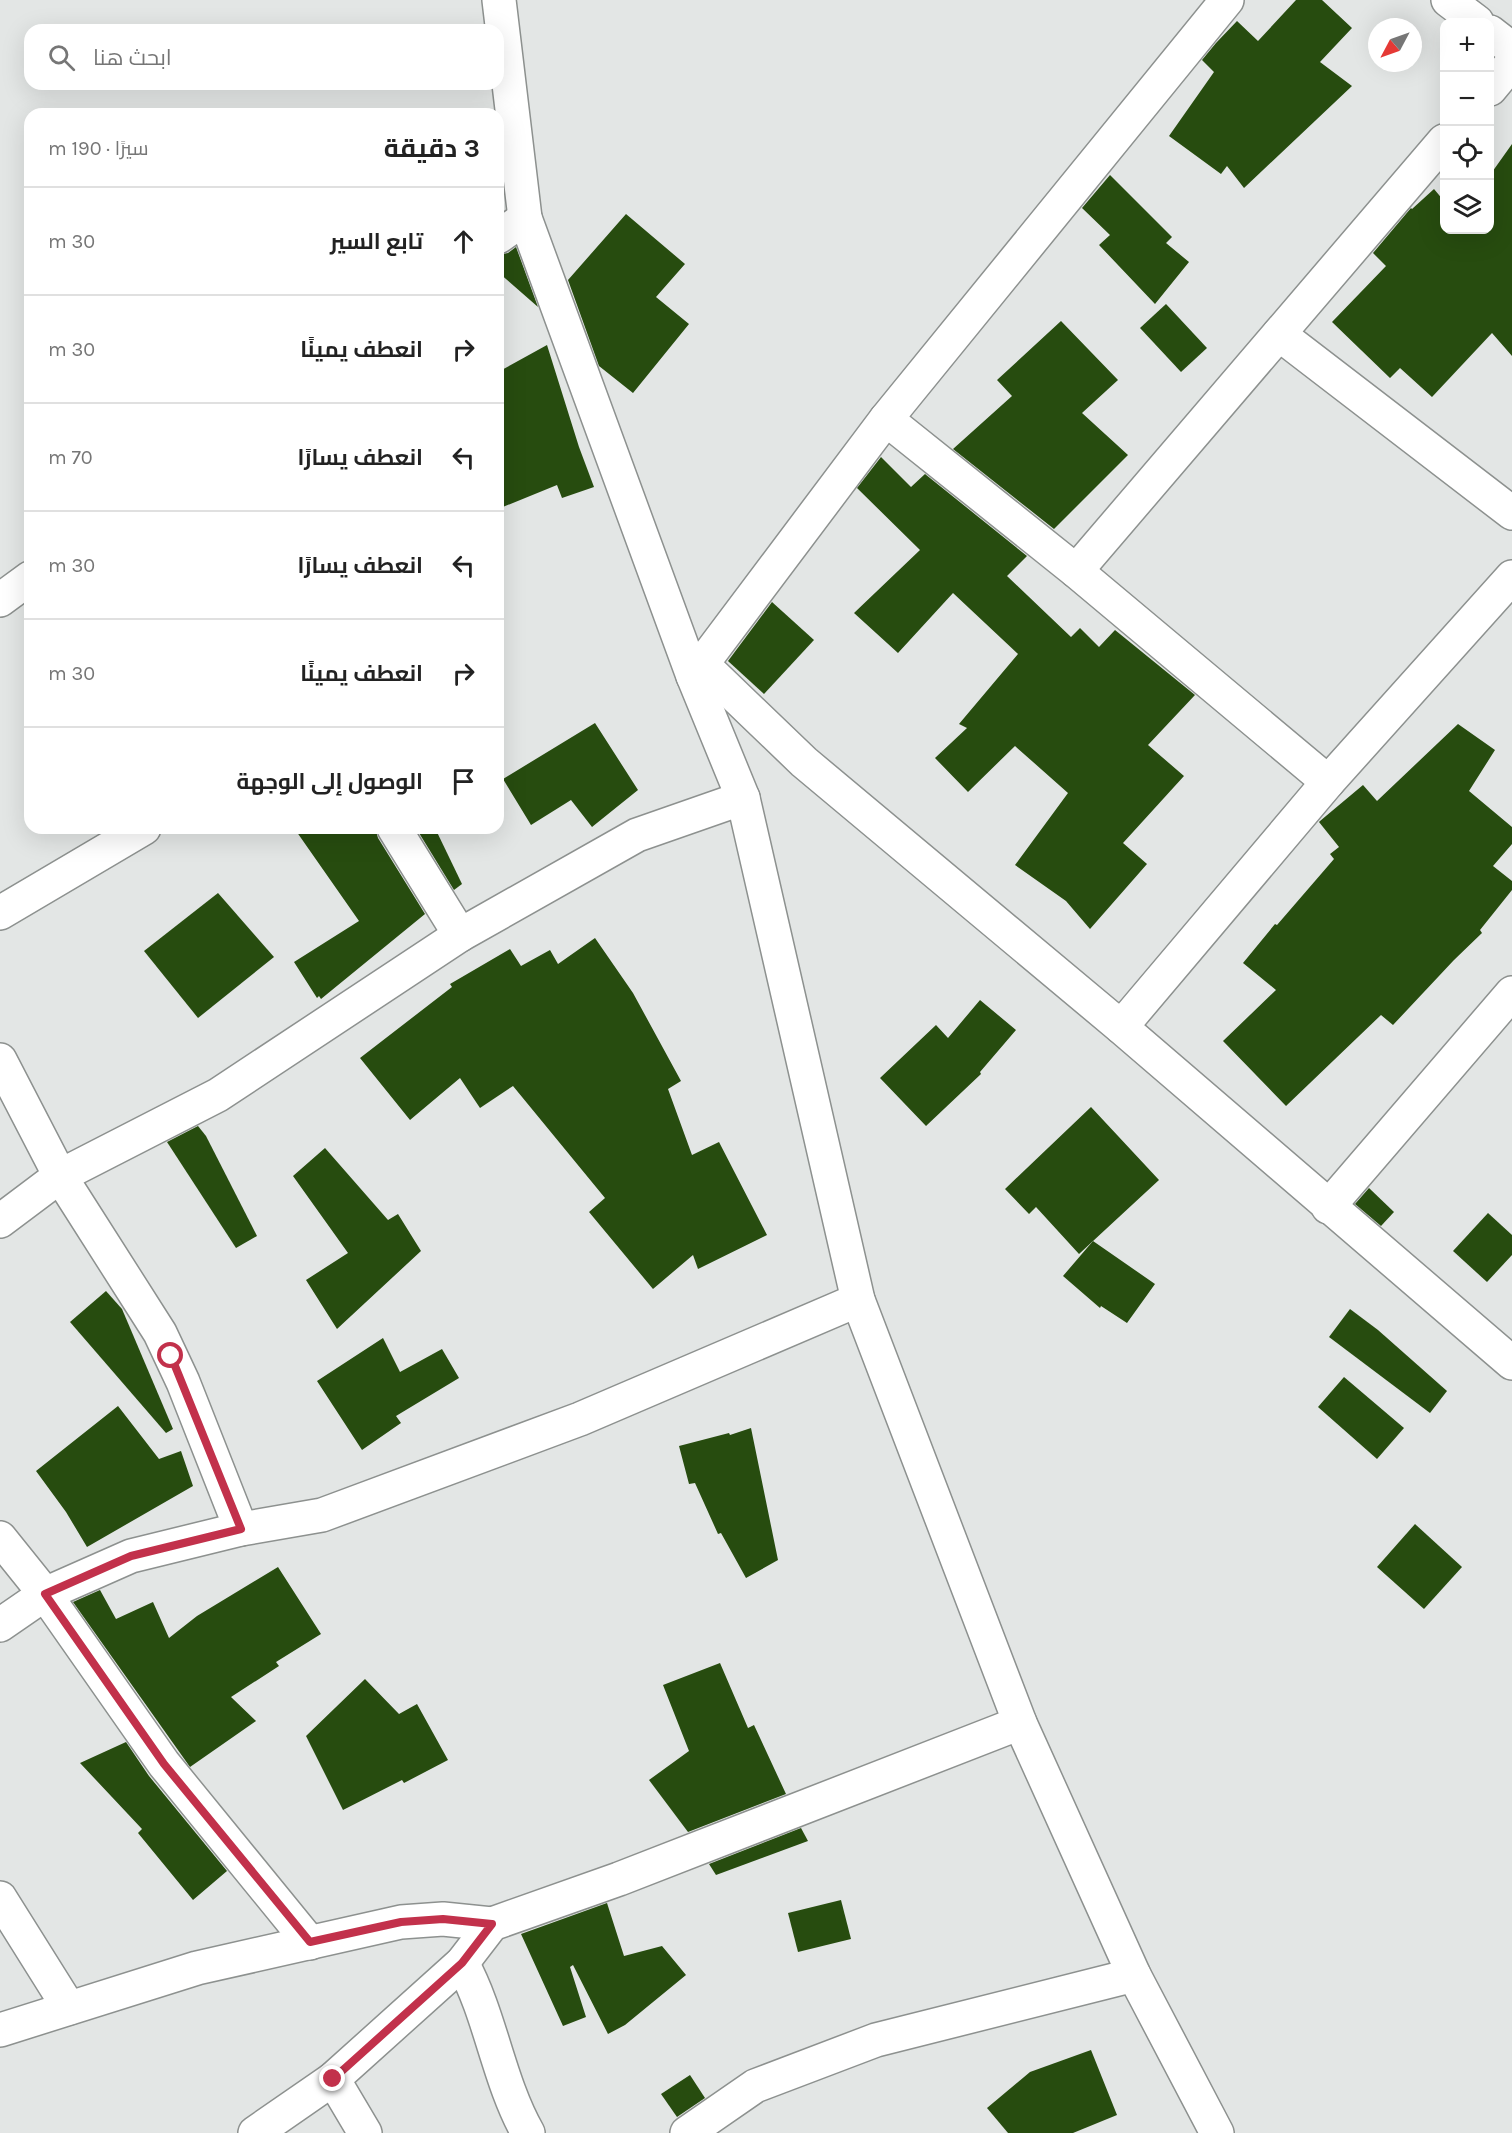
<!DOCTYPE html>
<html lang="ar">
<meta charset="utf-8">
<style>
body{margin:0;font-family:Karla,Cairo,sans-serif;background:#f2f2f2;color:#222;direction:rtl}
.controls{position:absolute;right:18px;top:18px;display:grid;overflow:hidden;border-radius:12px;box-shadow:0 6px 24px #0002}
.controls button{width:54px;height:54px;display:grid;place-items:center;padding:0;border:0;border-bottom:2px solid #e0e0e0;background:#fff;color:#222;font:30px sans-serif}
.compass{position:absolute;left:1368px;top:18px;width:54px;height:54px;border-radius:50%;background:#fff;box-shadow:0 6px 24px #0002;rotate:229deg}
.stop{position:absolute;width:18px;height:18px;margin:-14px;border:4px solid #c2314b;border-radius:50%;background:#fff}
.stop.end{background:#c2314b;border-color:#fff;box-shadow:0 2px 6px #0008}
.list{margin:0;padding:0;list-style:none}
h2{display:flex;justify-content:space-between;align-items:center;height:78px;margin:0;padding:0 24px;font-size:26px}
h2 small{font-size:20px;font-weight:400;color:#767676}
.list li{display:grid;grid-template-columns:39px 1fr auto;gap:18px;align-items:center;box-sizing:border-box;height:108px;padding:0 24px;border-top:2px solid #e0e0e0}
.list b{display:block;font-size:22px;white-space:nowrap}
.list em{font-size:20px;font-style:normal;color:#767676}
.icon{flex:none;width:33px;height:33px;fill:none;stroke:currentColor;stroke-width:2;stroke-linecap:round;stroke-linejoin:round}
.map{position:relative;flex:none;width:1512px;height:2133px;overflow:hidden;direction:ltr}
.search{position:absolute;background:#fff;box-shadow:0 6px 24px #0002;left:24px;top:24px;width:480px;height:66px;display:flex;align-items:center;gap:15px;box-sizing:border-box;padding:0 21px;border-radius:18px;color:#767676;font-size:22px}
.panel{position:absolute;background:#fff;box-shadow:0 6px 24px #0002;left:24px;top:108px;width:480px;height:726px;border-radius:18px;direction:rtl}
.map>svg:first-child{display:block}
.building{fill:#274c0f}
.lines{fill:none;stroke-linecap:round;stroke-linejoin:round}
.minor-casing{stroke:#8d918f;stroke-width:36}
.minor{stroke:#fff;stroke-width:33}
.route{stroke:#c2314b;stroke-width:8}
</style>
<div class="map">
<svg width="1512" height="2133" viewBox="0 0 1512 2133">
<rect width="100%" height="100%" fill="#e3e6e5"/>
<g class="building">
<polygon points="1296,0 1322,0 1352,28 1320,62 1352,86 1244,188 1227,166 1221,174 1169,136 1214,72 1202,60 1216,43 1237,21 1258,41"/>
<polygon points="1512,144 1512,356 1492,333 1432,397 1400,368 1390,378 1332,322 1386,266 1373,253 1411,208 1412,209 1434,189 1444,201 1444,230 1490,230 1490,175"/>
<polygon points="1110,175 1172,237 1166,243 1189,262 1155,304 1099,245 1110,235 1082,208"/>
<polygon points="626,214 685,264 656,297 689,324 633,393 599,366 568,280"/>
<polygon points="516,247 538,307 498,272 498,255 508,253"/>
<polygon points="1166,304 1207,348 1181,372 1140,328"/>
<polygon points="1061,321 1118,380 1082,413 1128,455 1054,529 953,449 1012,396 997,380"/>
<polygon points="547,345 579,447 594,487 562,498 557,485 498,509 498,372"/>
<polygon points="881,457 911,487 925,474 1027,556 1007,576 1071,637 1080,628 1099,647 1115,630 1195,695 1148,745 1184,776 1123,843 1147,864 1090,929 1066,901 1015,865 1068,793 1015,746 968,792 935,758 967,728 959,724 1018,654 953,593 898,653 854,613 920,550 857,488"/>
<polygon points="772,602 814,640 764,694 728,661"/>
<polygon points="595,723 638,790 592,827 571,800 531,825 503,779"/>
<polygon points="1458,724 1495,750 1469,791 1512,827 1512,844 1493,866 1512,881 1512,890 1480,930 1482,933 1454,960 1393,1025 1381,1015 1286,1106 1223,1041 1276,990 1243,963 1275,924 1277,925 1334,859 1330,854 1339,847 1319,822 1320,821 1363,785 1377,801"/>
<polygon points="294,828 375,828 378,838 425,914 321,999 319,996 317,998 294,962 359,921"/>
<polygon points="416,828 435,828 462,884 454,890"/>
<polygon points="218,893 274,957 198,1018 144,951"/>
<polygon points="595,938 633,993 681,1081 668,1089 692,1155 719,1142 767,1235 698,1269 693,1255 653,1289 589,1212 605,1198 513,1086 480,1108 460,1078 410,1120 360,1058 452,987 450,984 510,949 521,966 550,950 558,964"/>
<polygon points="980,1000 1016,1030 980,1072 981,1074 926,1126 880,1078 936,1025 948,1038"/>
<polygon points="1091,1107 1159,1180 1079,1254 1036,1207 1029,1214 1005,1189"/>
<polygon points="198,1126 206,1136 257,1236 236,1248 167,1142"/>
<polygon points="325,1148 388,1220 398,1214 421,1251 337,1329 306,1280 348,1253 293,1176"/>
<polygon points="1369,1188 1394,1212 1381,1226 1355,1204"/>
<polygon points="1488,1213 1512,1235 1512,1255 1487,1282 1453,1251"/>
<polygon points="1093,1241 1155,1284 1127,1323 1101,1306 1100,1308 1063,1276"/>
<polygon points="106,1291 122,1309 173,1429 166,1433 70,1322"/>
<polygon points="1350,1309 1378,1330 1447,1391 1430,1413 1329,1337"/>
<polygon points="383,1338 400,1372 442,1349 459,1378 396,1416 401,1423 362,1450 317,1381"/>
<polygon points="1344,1377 1404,1428 1377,1459 1318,1407"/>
<polygon points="118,1406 159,1459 181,1451 193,1486 87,1547 66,1512 36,1471"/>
<polygon points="751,1428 778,1560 746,1578 721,1533 718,1534 695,1483 689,1484 679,1446 729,1433 730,1435"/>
<polygon points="1415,1524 1462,1567 1424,1609 1377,1567"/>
<polygon points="278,1567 321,1634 276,1662 279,1666 231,1697 256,1721 190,1767 73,1602 100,1590 116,1619 153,1602 169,1638 197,1616"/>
<polygon points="720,1663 748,1728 754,1725 786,1794 688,1832 649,1780 689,1751 663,1685"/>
<polygon points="365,1679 399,1714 417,1704 448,1760 404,1783 402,1780 343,1810 306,1736"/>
<polygon points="126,1742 149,1776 227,1871 193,1900 138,1833 142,1829 80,1763"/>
<polygon points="801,1828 808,1841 716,1875 709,1864"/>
<polygon points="841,1900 851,1939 798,1952 788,1913"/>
<polygon points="607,1903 624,1956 662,1946 686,1975 625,2025 608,2034 573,1965 570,1967 586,2017 563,2026 521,1934"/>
<polygon points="1091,2050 1117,2115 1073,2133 1008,2133 987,2108 1030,2072"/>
<polygon points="690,2075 705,2098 677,2117 661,2094"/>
</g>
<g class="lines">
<defs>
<g id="minor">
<polyline points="499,0 525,218"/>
<polyline points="1448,0 1477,22"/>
<polyline points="1490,32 1512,49"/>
<polyline points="1490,89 1512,63"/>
<polyline points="498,237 525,218 693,676 743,798 858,1300 1020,1723 1134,1975 1217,2133"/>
<polyline points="1279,334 1512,513"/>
<polyline points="886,419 1076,571 1328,782"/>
<polyline points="1076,571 1444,141"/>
<polyline points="0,600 30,578"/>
<polyline points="703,665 804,762 1121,1027 1512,1363"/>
<polyline points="693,676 886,419 1227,0"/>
<polyline points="394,828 460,935 637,835 743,798"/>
<polyline points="0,913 144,828"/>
<polyline points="1121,1027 1328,782 1512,577"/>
<polyline points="0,1060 60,1176 160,1333 183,1382 241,1529"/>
<polyline points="1328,1207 1512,993"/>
<polyline points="0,1221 60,1176 218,1095 460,935"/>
<polyline points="0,1538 45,1594 164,1764 310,1943"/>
<polyline points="0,1625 45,1594 131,1556 241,1529 322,1515 580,1419 858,1300"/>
<polyline points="0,1898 69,2008"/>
<path d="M462,1963C491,2016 498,2080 528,2133"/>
<polyline points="0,2030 197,1968 401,1922 443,1919 492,1924"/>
<polyline points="333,2079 365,2133"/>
<polyline points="255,2133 333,2079 462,1963 492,1924 619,1879 1020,1723"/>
<polyline points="687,2133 755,2086 876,2040 1134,1975"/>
</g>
</defs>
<use href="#minor" class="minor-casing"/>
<use href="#minor" class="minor"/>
</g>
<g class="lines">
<polyline class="route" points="171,1356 241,1529 131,1556 45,1594 164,1764 310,1942 401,1922 443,1919 492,1924 462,1963 333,2079"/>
</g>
</svg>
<div class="controls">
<button>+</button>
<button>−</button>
<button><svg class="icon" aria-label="locate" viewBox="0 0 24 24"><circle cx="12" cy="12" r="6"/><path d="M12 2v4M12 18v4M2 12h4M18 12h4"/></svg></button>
<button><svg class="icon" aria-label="layers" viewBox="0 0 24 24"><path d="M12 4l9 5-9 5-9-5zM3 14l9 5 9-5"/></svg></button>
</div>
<svg class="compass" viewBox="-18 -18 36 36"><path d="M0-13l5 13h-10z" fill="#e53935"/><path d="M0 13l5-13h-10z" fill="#767676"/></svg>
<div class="stop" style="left:171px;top:1356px"></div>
<div class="stop end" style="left:333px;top:2079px"></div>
<div class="search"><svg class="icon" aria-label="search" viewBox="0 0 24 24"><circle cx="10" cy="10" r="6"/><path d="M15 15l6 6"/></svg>ابحث هنا</div>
<section class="panel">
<h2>3 دقيقة<small>سيرًا · 190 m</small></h2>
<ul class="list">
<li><svg class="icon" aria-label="ahead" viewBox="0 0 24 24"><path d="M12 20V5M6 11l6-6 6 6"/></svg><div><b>تابع السير</b></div><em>30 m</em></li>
<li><svg class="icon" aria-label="right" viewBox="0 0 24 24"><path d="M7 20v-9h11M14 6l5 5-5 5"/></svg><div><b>انعطف يمينًا</b></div><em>30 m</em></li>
<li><svg class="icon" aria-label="left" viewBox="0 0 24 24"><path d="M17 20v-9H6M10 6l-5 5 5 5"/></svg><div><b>انعطف يسارًا</b></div><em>70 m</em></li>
<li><svg class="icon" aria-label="left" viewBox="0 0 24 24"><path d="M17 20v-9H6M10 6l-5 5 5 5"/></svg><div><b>انعطف يسارًا</b></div><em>30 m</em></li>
<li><svg class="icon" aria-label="right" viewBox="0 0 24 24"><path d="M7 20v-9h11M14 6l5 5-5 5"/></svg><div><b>انعطف يمينًا</b></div><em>30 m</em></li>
<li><svg class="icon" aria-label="arrive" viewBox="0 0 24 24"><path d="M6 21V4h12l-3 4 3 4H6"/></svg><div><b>الوصول إلى الوجهة</b></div></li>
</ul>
</section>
</div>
